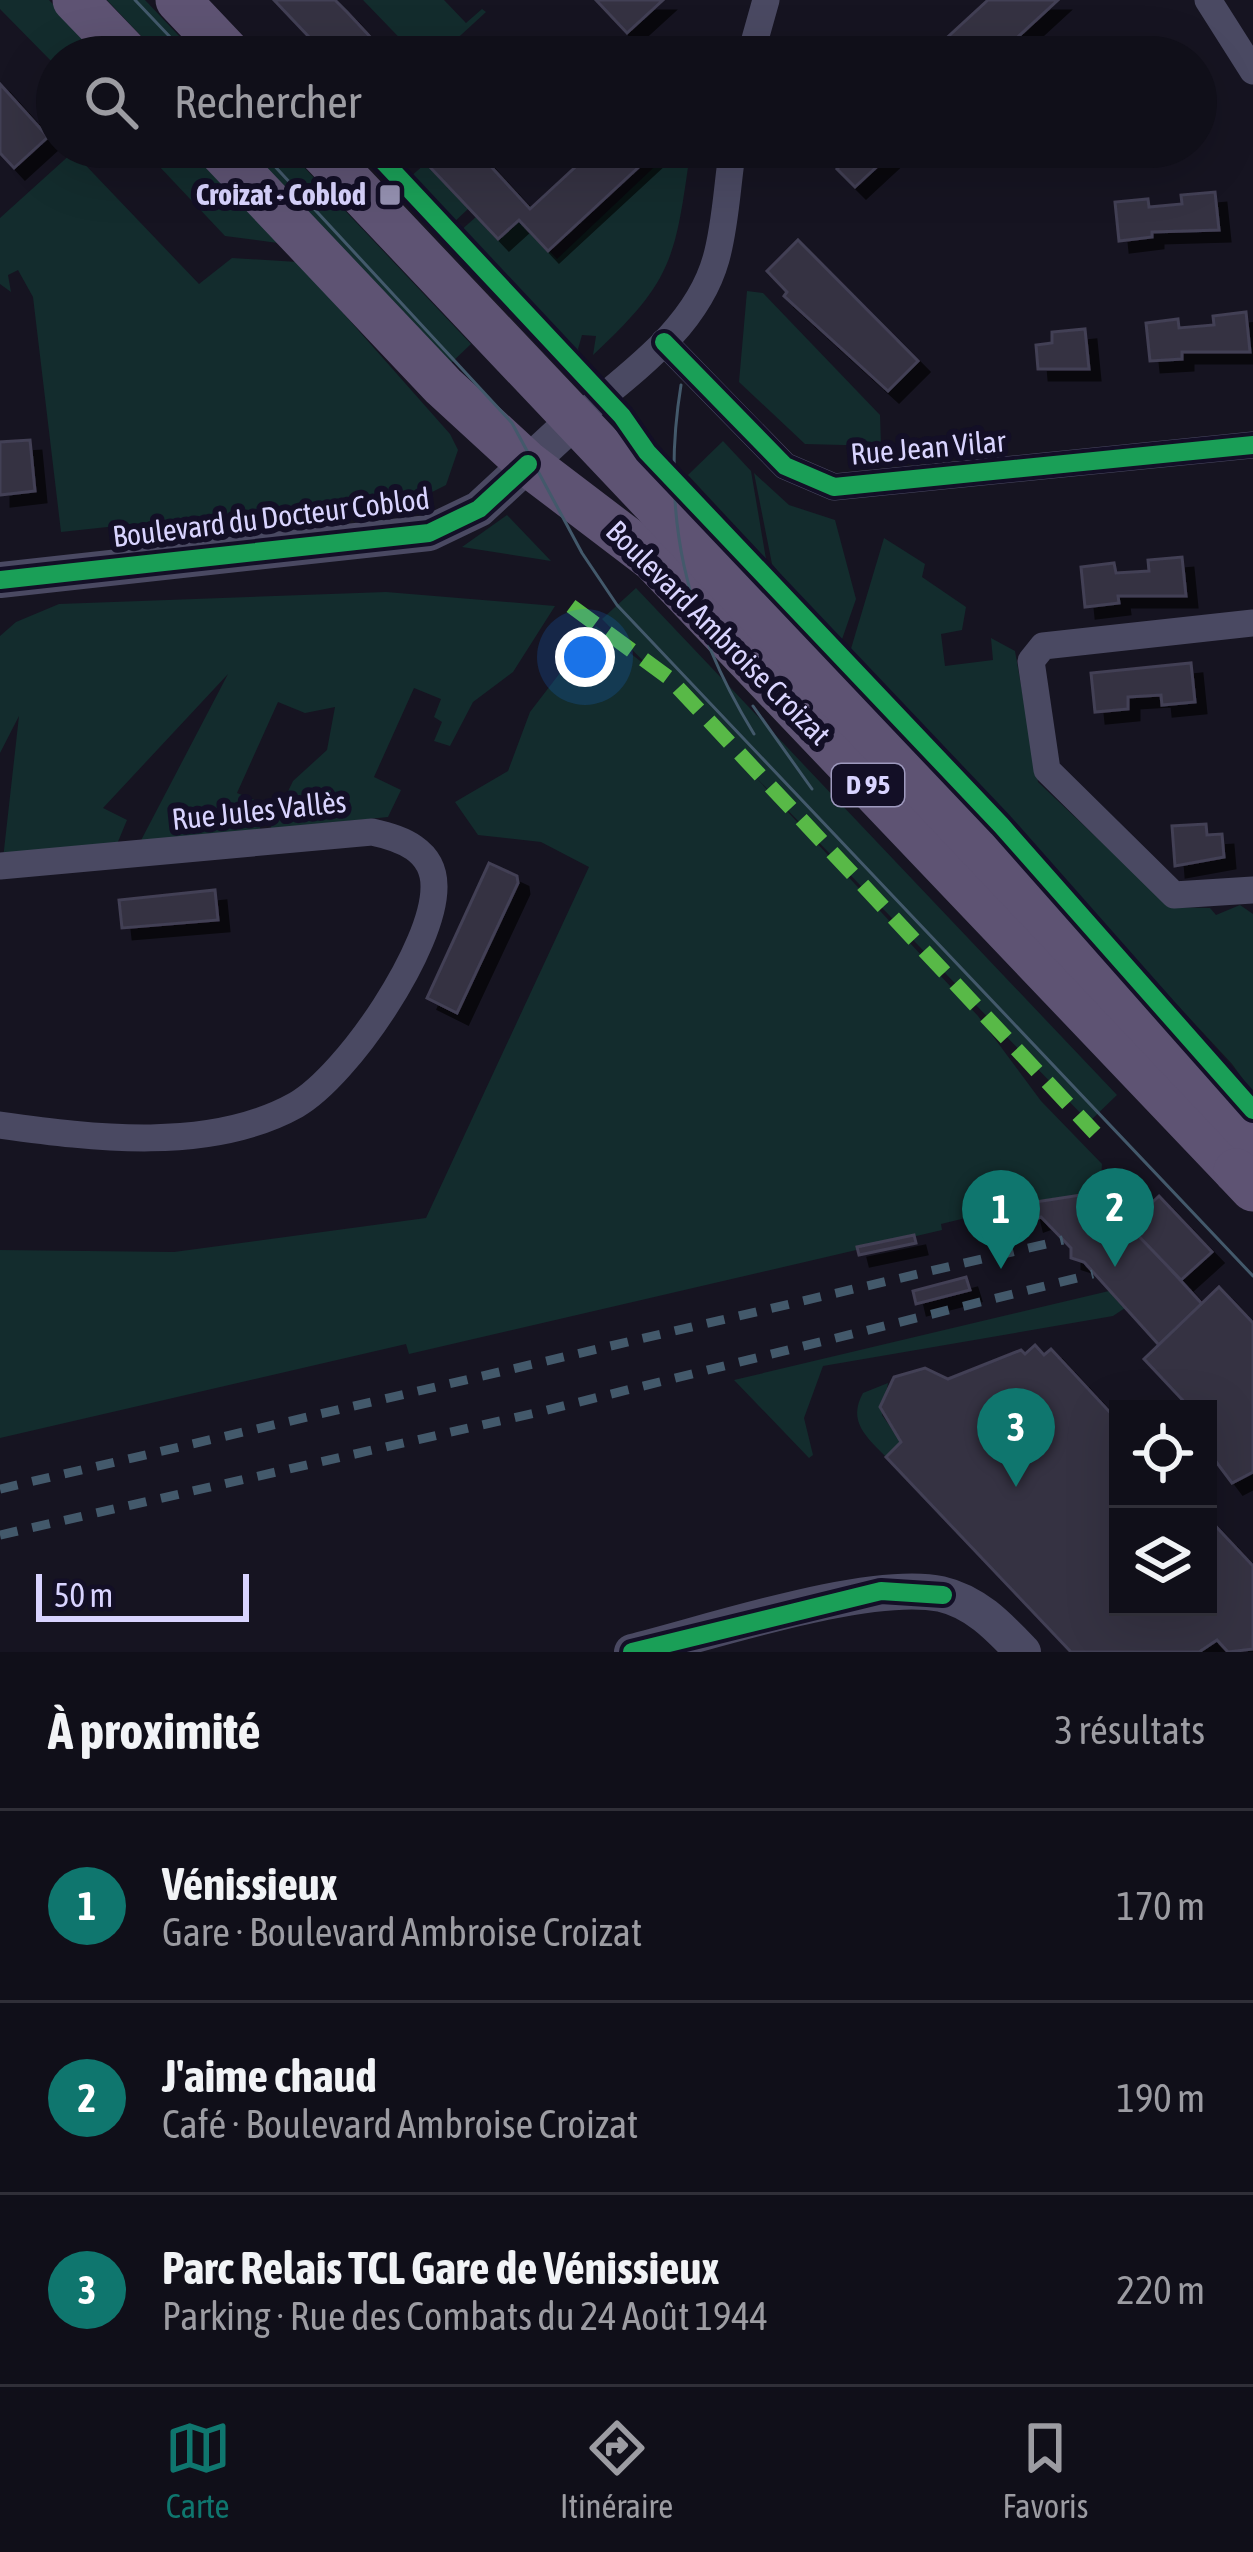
<!DOCTYPE html>
<html lang="fr">
<meta charset="utf-8">
<style>
body{margin:0;font-family:"Asap Condensed",sans-serif;background:#191822;color:#f1f3f6}
.controls{position:absolute;right:36px;bottom:36px;display:grid;overflow:hidden;border-radius:0px;box-shadow:0 12px 48px #0002}
.controls button{width:108px;height:108px;display:grid;place-items:center;padding:0;border:0;border-bottom:3px solid #302f38;background:#100f19;color:#f1f3f6;font:60px sans-serif}
.scale{position:absolute;left:36px;bottom:30px;width:213px;box-sizing:border-box;padding-left:12px;border:6px solid #d9d4ff;border-top:0;font-size:33px;line-height:42px;white-space:nowrap;color:#d9d4ff;-webkit-text-stroke:9px #130f26;paint-order:stroke}
.you{position:absolute;left:585px;top:657px;width:42px;height:42px;margin:-30px;border:9px solid #fff;border-radius:50%;background:#1a73e8;box-shadow:0 0 0 18px #1a73e833}
.badge{display:grid;place-items:center;width:78px;height:78px;border-radius:50%;background:#0f766e;color:#fff;font-size:39px;font-weight:700}
.pin{position:absolute;translate:-50% -99px;filter:drop-shadow(0 3px 6px #0008)}
.pin::after{content:'';position:absolute;top:63px;width:42px;height:36px;background:inherit;clip-path:polygon(0 0,100% 0,50% 100%)}
.list{margin:0;padding:0;list-style:none}
h2{display:flex;justify-content:space-between;align-items:center;height:156px;margin:0;padding:0 48px;font-size:51px}
h2 small{font-size:39px;font-weight:400;color:#9c9ca2}
.list li{display:grid;grid-template-columns:78px 1fr auto;gap:36px;align-items:center;box-sizing:border-box;height:192px;padding:0 48px;border-top:3px solid #302f38}
.list b{display:block;font-size:45px;white-space:nowrap}
.list p{margin:0;font-size:39px;white-space:nowrap;color:#9c9ca2}
.list em{font-size:39px;font-style:normal;color:#9c9ca2}
.icon{flex:none;width:66px;height:66px;fill:none;stroke:currentColor;stroke-width:2;stroke-linecap:round;stroke-linejoin:round}
.map{position:relative;flex:none;width:1253px;height:1652px;overflow:hidden}
.search{position:absolute;background:#100f19;box-shadow:0 12px 48px #0002;left:36px;right:36px;top:36px;height:132px;display:flex;align-items:center;gap:30px;box-sizing:border-box;padding:0 42px;border-radius:66px;color:#9c9ca2;font-size:45px}
.sheet{height:732px;background:#100f19}
nav{display:flex;justify-content:space-around;align-items:center;box-sizing:border-box;height:168px;border-top:3px solid #302f38;background:#100f19;font-size:33px;color:#9c9ca2}
nav a{display:grid;justify-items:center;gap:6px}
nav .on{color:#0f766e}
.map>svg:first-child{display:block}
.green{fill:#132c2d}
.building{fill:#343243;stroke:#433f54;stroke-width:3;filter:url(#shadow)}
.lines{fill:none;stroke-linecap:round;stroke-linejoin:round}
.minor{stroke:#4a4962;stroke-width:27}
.tertiary{stroke:#4a4962;stroke-width:36}
.primary{stroke:#5e5373;stroke-width:45}
.tram{stroke:#43596b;stroke-width:3}
.rail{stroke:#43596b;stroke-width:9;stroke-dasharray:18 15;stroke-linecap:butt}
.primary-bridge{stroke:#5e5373;stroke-width:45}
.quiet{stroke:#58b947;stroke-width:15;stroke-dasharray:30 15;stroke-linecap:butt}
.cycleway-casing{stroke:#130f26;stroke-width:26}
.cycleway{stroke:#1a9f57;stroke-width:18}
.poi-dot{fill:#9591b1;stroke:#130f26;stroke-width:4.5}
.labels{text-anchor:middle;stroke-width:12;stroke-linejoin:round;paint-order:stroke}
.shield{fill:#130f26;stroke:#9e99be;stroke-width:3}
.shield-label{font-size:27px;font-weight:bold;fill:#d9d4ff}
.poi-label{font-size:30px;font-weight:bold;fill:#d9d4ff;stroke:#130f26;text-anchor:end}
.street-label{font-size:30px;fill:#d9d4ff;stroke:#130f26}
</style>
<div class="map">
<svg width="1253" height="1652" viewBox="0 0 1253 1652">
<defs>
<filter id="shadow"><feDropShadow dx="11" dy="11" stdDeviation="0" flood-color="#0009"/></filter>
</defs>
<rect width="100%" height="100%" fill="#161421"/>
<g class="green">
<polygon points="0,0 49,0 103,57 57,57 57,67 0,9"/>
<polygon points="107,0 145,0 199,57 161,57"/>
<polygon points="363,0 444,0 466,23 482,9 486,12 437,57 418,57"/>
<polygon points="141,147 188,147 278,243 225,236"/>
<polygon points="246,147 285,147 471,344 450,364"/>
<path d="M668,147H691C675,256 676,278 593,355L596,336L582,335L578,349L582,360L577,359L459,232L477,216L498,239L519,220L557,259L669,153Z"/>
<polygon points="73,152 199,284 232,258 298,262 450,434 458,450 446,485 432,492 61,532 33,297 18,270 8,275 11,292 0,284 0,218"/>
<polygon points="426,163 469,208 451,225 408,179"/>
<polygon points="747,291 763,293 880,415 881,446 805,444 739,382"/>
<polygon points="723,441 751,471 766,559 688,475"/>
<polygon points="754,473 789,505 835,520 856,599 840,645 772,564"/>
<polygon points="507,515 551,561 462,547"/>
<polygon points="884,538 925,564 922,577 966,607 962,630 941,634 945,666 993,660 991,638 1015,651 1038,782 1170,907 1210,908 1216,915 1240,905 1253,914 1253,1093 1232,1064 850,652"/>
<polygon points="636,588 1117,1095 1089,1122 746,767 978,1016 1041,1101 1102,1164 1100,1192 1030,1203 1030,1210 980,1223 978,1215 941,1224 942,1230 409,1354 406,1344 0,1438 0,1250 174,1252 426,1218 589,867 541,842 478,835 455,802 508,771 530,712 596,626 654,672 602,619"/>
<polygon points="386,592 555,606 513,672 473,702 450,746 434,741 442,722 434,717 441,699 414,688 374,777 401,790 388,817 270,829 293,781 327,750 335,707 305,713 278,702 237,793 265,804 259,833 137,848 228,674 103,808 127,820 115,849 3,859 19,716 0,753 0,636 16,622 59,604"/>
<polygon points="1109,1291 1125,1308 1113,1316 823,1366 804,1418 813,1455 809,1458 734,1380"/>
<path d="M888,1383L882,1415L901,1442L886,1457C867,1437 847,1422 863,1393Z"/>
</g>
<g class="building">
<polygon points="335,0 347,12 389,57 328,57 274,0"/>
<polygon points="596,0 663,0 627,33"/>
<polygon points="988,0 1058,0 996,57 926,57"/>
<polygon points="0,84 48,137 14,168 0,153"/>
<polygon points="411,147 473,147 530,209 597,147 656,151 548,251 519,220 498,239"/>
<polygon points="842,147 898,147 855,187 837,169 850,156"/>
<polygon points="1215,192 1219,230 1152,232 1152,237 1119,241 1115,202 1148,199 1149,207 1182,204 1181,195"/>
<polygon points="798,240 918,361 888,391 784,296 787,292 767,271"/>
<polygon points="1246,312 1250,352 1182,352 1182,359 1150,361 1146,323 1178,319 1179,328 1214,325 1213,316"/>
<polygon points="1085,329 1089,369 1038,369 1036,345 1052,343 1052,332"/>
<polygon points="30,440 35,491 0,495 0,442"/>
<polygon points="1182,557 1186,596 1118,596 1119,603 1085,607 1081,567 1114,563 1116,573 1149,571 1148,560"/>
<polygon points="1191,663 1195,702 1162,705 1161,695 1128,697 1128,709 1095,712 1091,673"/>
<polygon points="1206,824 1207,835 1222,834 1224,857 1175,866 1172,826"/>
<polygon points="489,863 517,876 518,883 457,1013 427,998"/>
<polygon points="215,890 218,920 122,928 119,900"/>
<polygon points="1100,1192 1202,1304 1159,1345 1084,1262 1071,1258 1071,1248 1041,1217 1033,1220 1029,1203"/>
<polygon points="1159,1196 1212,1252 1181,1280 1128,1225"/>
<polygon points="914,1235 916,1243 859,1255 857,1247"/>
<polygon points="966,1277 970,1290 916,1304 913,1291"/>
<polygon points="1219,1287 1253,1323 1253,1472 1232,1483 1208,1451 1208,1409 1191,1409 1144,1359"/>
<polygon points="1035,1345 1044,1355 1051,1349 1118,1421 1118,1607 1208,1607 1208,1518 1253,1566 1253,1649 1228,1652 1217,1640 1199,1652 1071,1652 886,1457 901,1442 880,1407 894,1377 925,1368 948,1379 1021,1350 1025,1354"/>
</g>
<g class="lines">
<g class="minor">
<polyline points="1208,0 1253,71"/>
<polyline points="750,57 766,0"/>
<polyline points="664,342 785,466 834,487 1253,445"/>
<path d="M575,420C627,375 696,330 716,259C726,224 727,184 733,147"/>
<polyline points="1253,623 1043,646 1031,661 1047,770 1174,895 1253,890"/>
<path d="M0,866L372,832C401,838 434,850 434,886C435,946 348,1075 296,1105C210,1153 93,1138 0,1125"/>
</g>
<g class="tertiary">
<polyline points="0,580 429,533 479,509 575,420"/>
<path d="M632,1652C709,1633 869,1579 941,1594C976,1602 999,1627 1023,1652"/>
</g>
<g class="primary">
<polyline points="75,0 130,57"/>
<polyline points="178,0 232,57"/>
<polyline points="217,147 443,386 528,464 653,559 1236,1171"/>
<polyline points="317,147 1253,1136"/>
</g>
<g class="tram">
<polyline points="135,0 189,57"/>
<polyline points="257,147 512,423 582,553 617,605 1253,1276"/>
<path d="M681,385C660,514 686,623 754,734"/>
<polyline points="753,706 812,789"/>
</g>
<g class="rail">
<polyline points="0,1489 1063,1240"/>
<polyline points="0,1535 539,1412 1093,1274"/>
</g>
<polyline class="primary-bridge" points="1236,1171 1253,1189"/>
<polyline class="quiet" points="571,606 669,678 1095,1133"/>
<defs>
<g id="cycleway">
<polyline points="370,147 622,416 647,452 1001,825 1253,1110"/>
<polyline points="664,342 785,466 834,487 1253,445"/>
<polyline points="0,580 429,533 479,509 528,464"/>
<polyline points="632,1652 881,1591 943,1595"/>
</g>
</defs>
<use href="#cycleway" class="cycleway-casing"/>
<use href="#cycleway" class="cycleway"/>
</g>
<rect class="poi-dot" x="378" y="183" width="24" height="24" rx="6"/>
<g class="labels">
<rect class="shield" x="832" y="764" width="72" height="42" rx="9"/>
<g class="shield-label">
<text x="868" y="794">D 95</text>
</g>
<g class="poi-label">
<text x="366" y="205">Croizat - Coblod</text>
</g>
<g class="street-label">
<text transform="translate(928 448) rotate(-5)" y="10">Rue Jean Vilar</text>
<text transform="translate(271 518) rotate(-7)" y="10">Boulevard du Docteur Coblod</text>
<text transform="translate(718 633) rotate(45)" y="10">Boulevard Ambroise Croizat</text>
<text transform="translate(259 811) rotate(-6)" y="10">Rue Jules Vallès</text>
</g>
</g>
</svg>
<div class="controls">
<button><svg class="icon" aria-label="locate" viewBox="0 0 24 24"><circle cx="12" cy="12" r="6"/><path d="M12 2v4M12 18v4M2 12h4M18 12h4"/></svg></button>
<button><svg class="icon" aria-label="layers" viewBox="0 0 24 24"><path d="M12 4l9 5-9 5-9-5zM3 14l9 5 9-5"/></svg></button>
</div>
<div class="scale">50 m</div>
<div class="you"></div>
<div class="pin badge" style="left:1001px;top:1269px">1</div>
<div class="pin badge" style="left:1115px;top:1267px">2</div>
<div class="pin badge" style="left:1016px;top:1487px">3</div>
<div class="search"><svg class="icon" aria-label="search" viewBox="0 0 24 24"><circle cx="10" cy="10" r="6"/><path d="M15 15l6 6"/></svg>Rechercher</div>
</div>
<section class="sheet">
<h2>À proximité<small>3 résultats</small></h2>
<ul class="list">
<li><span class="badge">1</span><div><b>Vénissieux</b><p>Gare · Boulevard Ambroise Croizat</p></div><em>170 m</em></li>
<li><span class="badge">2</span><div><b>J'aime chaud</b><p>Café · Boulevard Ambroise Croizat</p></div><em>190 m</em></li>
<li><span class="badge">3</span><div><b>Parc Relais TCL Gare de Vénissieux</b><p>Parking · Rue des Combats du 24 Août 1944</p></div><em>220 m</em></li>
</ul>
</section>
<nav>
<a class="on"><svg class="icon" aria-label="map" viewBox="0 0 24 24"><path d="M3 6l6-2 6 2 6-2v14l-6 2-6-2-6 2zM9 4v14M15 6v14"/></svg>Carte</a>
<a><svg class="icon" aria-label="directions" viewBox="0 0 24 24"><path d="M12 3l9 9-9 9-9-9zM9 14v-3h6M13 9l2 2-2 2"/></svg>Itinéraire</a>
<a><svg class="icon" aria-label="saved" viewBox="0 0 24 24"><path d="M7 4h10v16l-5-4-5 4z"/></svg>Favoris</a>
</nav>
